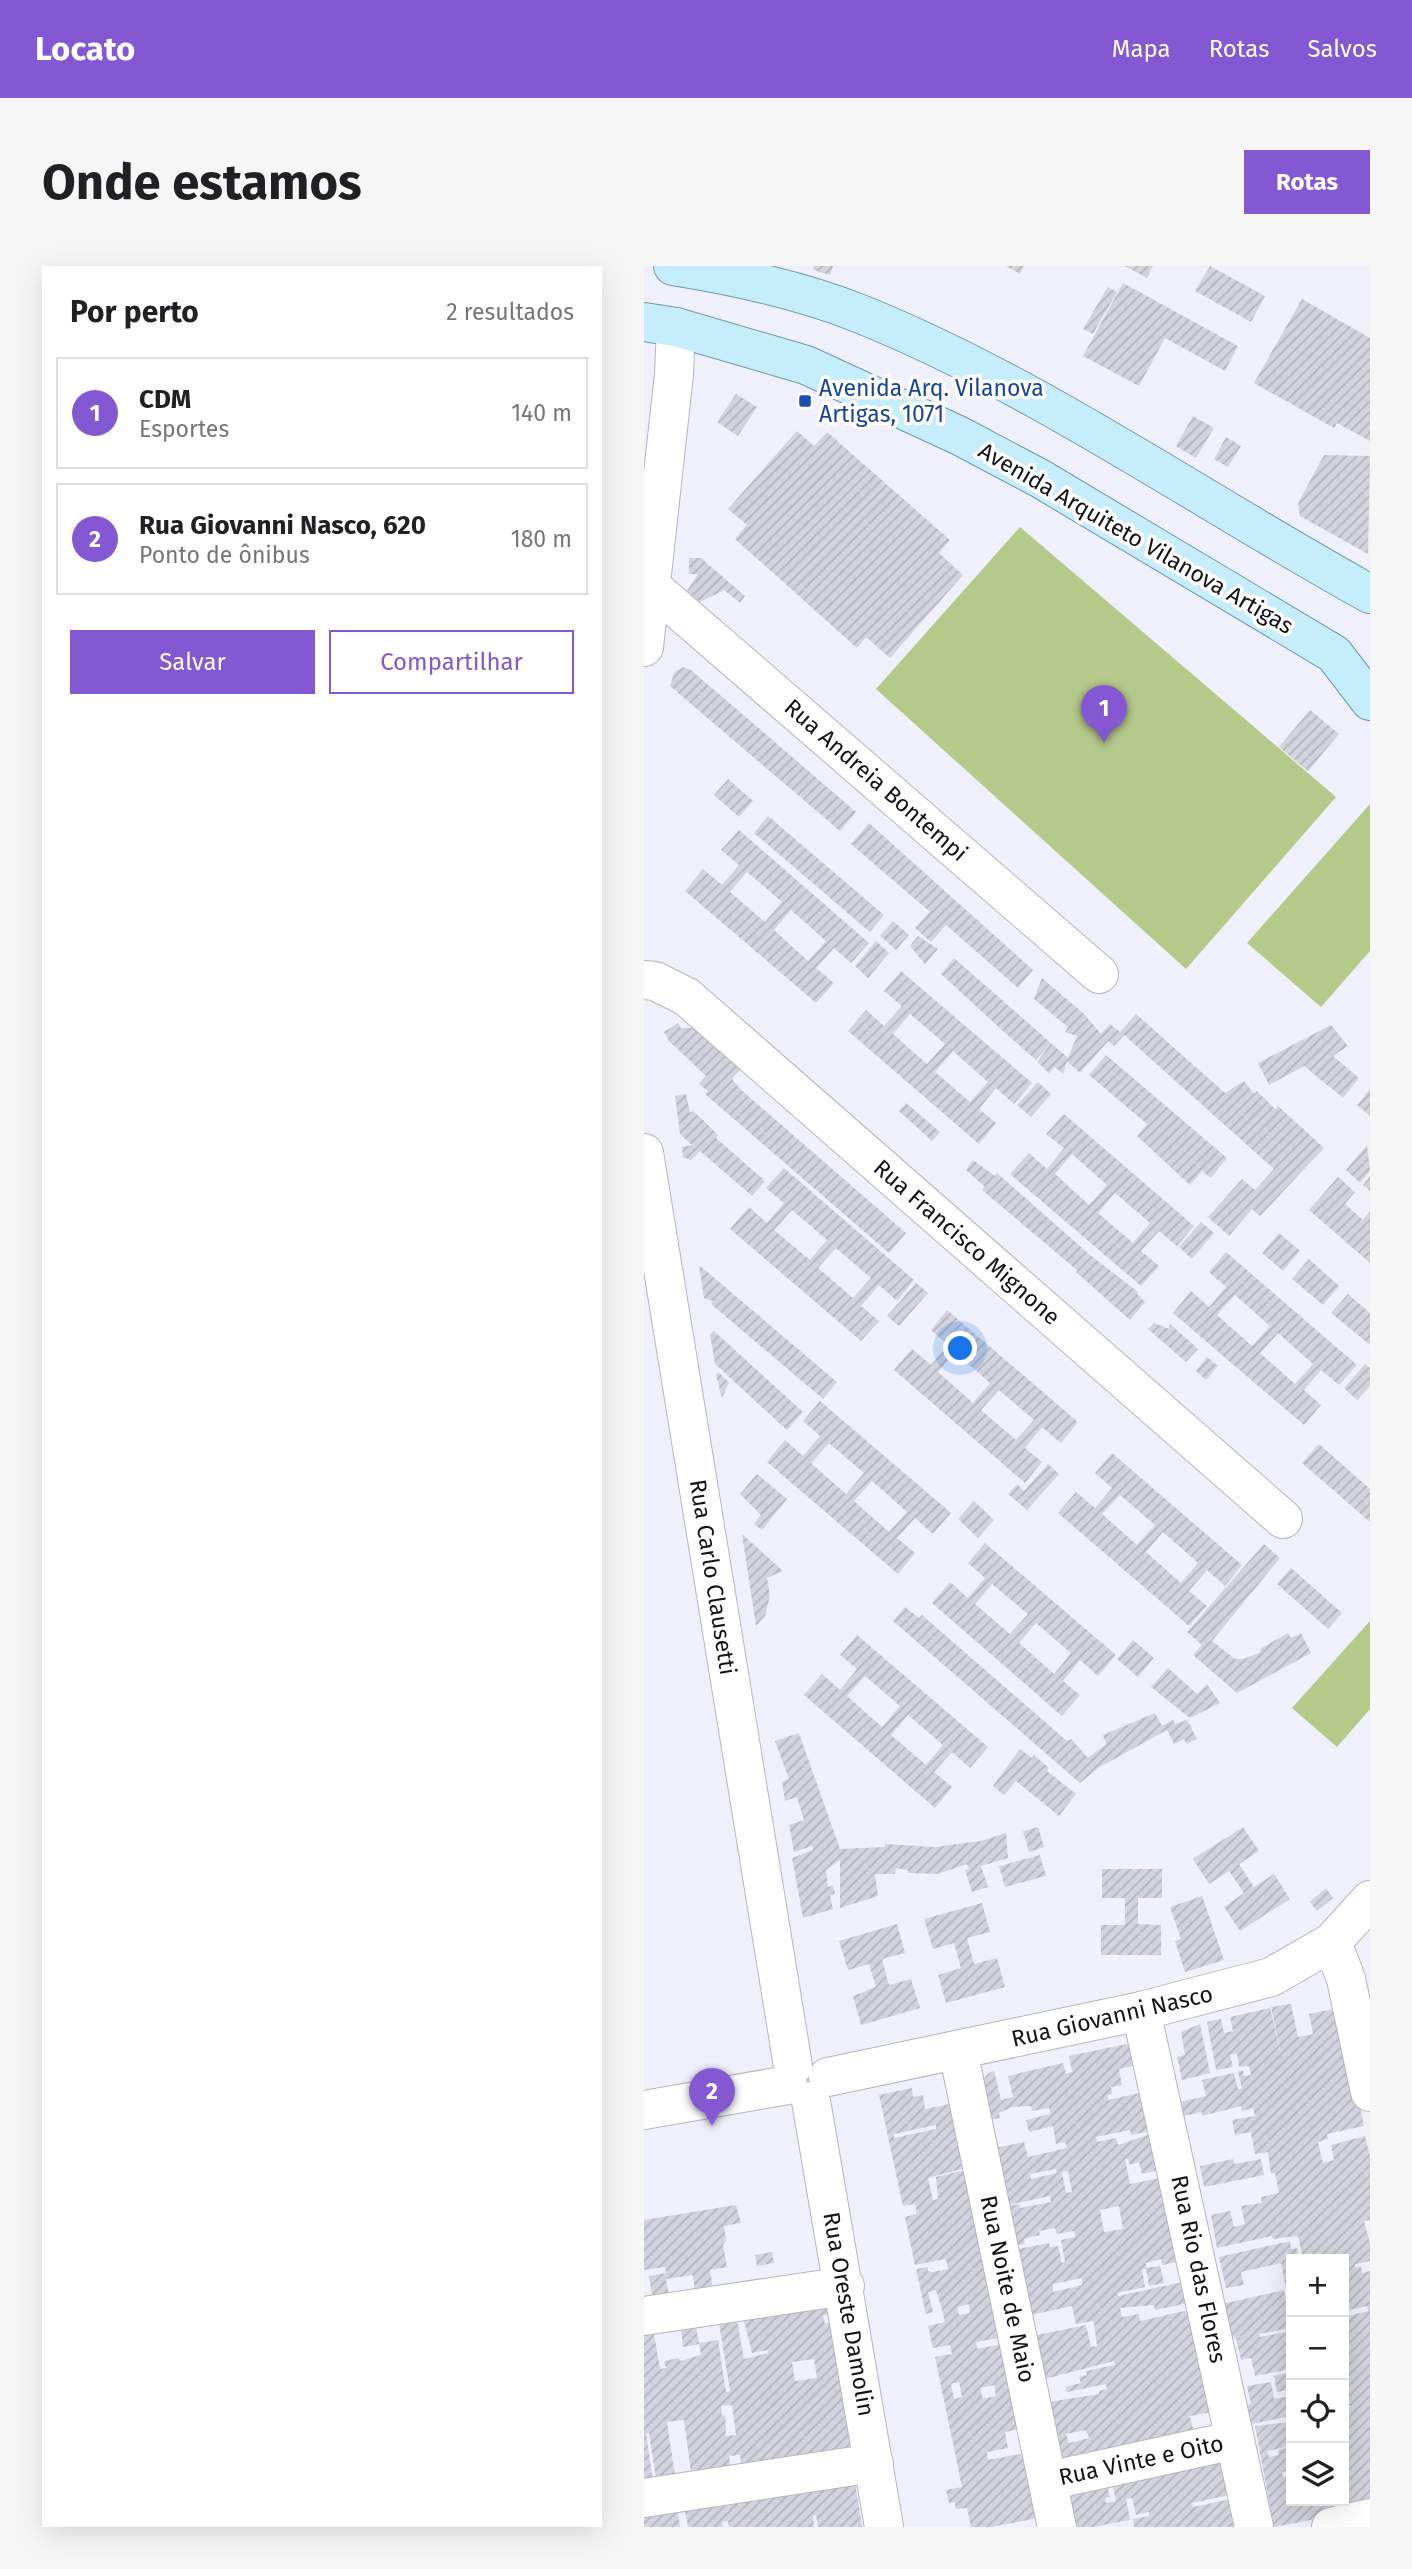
<!DOCTYPE html>
<html lang="pt">
<meta charset="utf-8">
<style>
body{margin:0;font-family:"Fira Sans",sans-serif;background:#f6f6f6;color:#202124}
.controls{position:absolute;right:21px;bottom:21px;display:grid;overflow:hidden;border-radius:0px;box-shadow:0 7px 28px #0002}
.controls button{width:63px;height:63px;display:grid;place-items:center;padding:0;border:0;border-bottom:2px solid #e0e0e0;background:#fff;color:#202124;font:35px sans-serif}
.you{position:absolute;left:317px;top:1083px;width:24px;height:24px;margin:-18px;border:5px solid #fff;border-radius:50%;background:#1a73e8;box-shadow:0 0 0 10px #1a73e833}
.badge{display:grid;place-items:center;width:46px;height:46px;border-radius:50%;background:#8358d2;color:#fff;font-size:23px;font-weight:700}
.pin{position:absolute;translate:-50% -58px;filter:drop-shadow(0 2px 4px #0008)}
.pin::after{content:'';position:absolute;top:37px;width:24px;height:21px;background:inherit;clip-path:polygon(0 0,100% 0,50% 100%)}
.list{margin:0;padding:0;list-style:none}
h2{display:flex;justify-content:space-between;align-items:center;height:91px;margin:0;padding:0 28px;font-size:30px}
h2 small{font-size:23px;font-weight:400;color:#757577}
.list li{display:grid;grid-template-columns:46px 1fr auto;gap:21px;align-items:center;box-sizing:border-box;height:112px;margin:0 14px 14px;padding:0 14px;border:2px solid #e0e0e0;border-radius:0px}
.list b{display:block;font-size:26px;white-space:nowrap}
.list p{margin:0;font-size:23px;white-space:nowrap;color:#757577}
.list em{font-size:23px;font-style:normal;color:#757577}
.actions{display:flex;gap:14px;padding:21px 28px}
.actions a{flex:1;padding:16px 0;border:2px solid #8358d2;border-radius:0px;text-align:center;font-size:24px;color:#8358d2}
.actions .main{background:#8358d2;color:#fff}
.icon{flex:none;width:38px;height:38px;fill:none;stroke:currentColor;stroke-width:2;stroke-linecap:round;stroke-linejoin:round}
.map{position:relative;flex:none;width:726px;height:2261px;overflow:hidden;border-radius:0px}
header{display:flex;align-items:center;gap:42px;box-sizing:border-box;height:98px;padding:0 35px;background:#8358d2;color:#fff}
header strong{font-size:33px}
nav{display:flex;gap:38px;margin-inline-start:auto;font-size:24px}
.intro{display:flex;align-items:center;justify-content:space-between;box-sizing:border-box;height:168px;padding:0 42px}
h1{margin:0;font-size:49px}
.button{padding:18px 32px;border-radius:0px;background:#8358d2;color:#fff;font-size:24px;font-weight:700}
main{display:flex;gap:42px;padding:0 42px}
aside{flex:1;background:#fff;border-radius:0px;box-shadow:0 7px 28px #0002}
.map>svg:first-child{display:block}
.garden{fill:#b5c989}
.building{fill:url(#building-hatch);fill-rule:evenodd}
.lines{fill:none;stroke-linecap:round;stroke-linejoin:round}
.minor-casing{stroke:#b4b5c0;stroke-width:40}
.major-casing{stroke:#6d99aa;stroke-width:40}
.minor{stroke:#fff;stroke-width:38}
.major{stroke:#c5edfb;stroke-width:38}
.transit-dot{fill:#1a4fb4;stroke:#fff;stroke-width:2.5}
.labels{text-anchor:middle;stroke-width:7;stroke-linejoin:round;paint-order:stroke}
.transit-label{font-size:23px;fill:#164399;stroke:#fff;text-anchor:start}
.street-label{font-size:23px;fill:#121317;stroke:#fff}
</style>
<header>
<strong>Locato</strong>
<nav><a>Mapa</a><a>Rotas</a><a>Salvos</a></nav>
</header>
<div class="intro"><h1>Onde estamos</h1><a class="button">Rotas</a></div>
<main>
<aside>
<h2>Por perto<small>2 resultados</small></h2>
<ul class="list">
<li><span class="badge">1</span><div><b>CDM</b><p>Esportes</p></div><em>140 m</em></li>
<li><span class="badge">2</span><div><b>Rua Giovanni Nasco, 620</b><p>Ponto de ônibus</p></div><em>180 m</em></li>
</ul>
<div class="actions"><a class="main">Salvar</a><a>Compartilhar</a></div>
</aside>
<div class="map">
<svg width="726" height="2261" viewBox="0 0 726 2261">
<defs>
<pattern id="building-hatch" width="6" height="6" patternUnits="userSpaceOnUse" patternTransform="scale(1.75)"><rect width="6" height="6" fill="#d2d3de"/><path d="M-1 1l2-2M0 6l6-6M5 7l2-2" fill="none" stroke="#b3b4be"/></pattern>
</defs>
<rect width="100%" height="100%" fill="#eff0fc"/>
<g class="garden">
<polygon points="376,261 692,531 542,703 232,423"/>
<polygon points="726,538 726,685 677,741 603,677"/>
<polygon points="726,1355 726,1443 693,1481 648,1442"/>
</g>
<g class="building">
<polygon points="170,0 189,0 186,9 169,4"/>
<polygon points="362,0 380,0 376,8"/>
<polygon points="481,0 509,0 503,12"/>
<polygon points="566,0 621,30 607,56 551,25"/>
<polygon points="479,17 594,80 581,105 521,72 495,120 439,90"/>
<polygon points="464,21 473,26 449,68 439,63"/>
<polygon points="658,33 726,72 726,175 693,157 690,162 610,117"/>
<polygon points="92,128 113,141 94,170 73,156"/>
<polygon points="549,150 570,162 552,192 532,180"/>
<polygon points="153,165 170,180 183,166 306,274 295,287 319,309 246,392 222,371 213,382 91,273 103,259 84,243"/>
<polygon points="582,171 597,180 584,201 570,193"/>
<polygon points="680,189 726,190 724,288 656,250 654,237"/>
<polygon points="45,292 57,292 101,330 96,337 80,324 56,336 43,325 54,308 45,308"/>
<polygon points="39,401 47,404 212,546 196,565 26,420 30,407"/>
<polygon points="666,444 695,468 664,505 635,481"/>
<polygon points="84,513 109,535 95,551 70,529"/>
<polygon points="124,550 240,649 226,666 110,567"/>
<polygon points="225,557 389,704 374,722 302,659 287,676 271,662 286,646 207,578"/>
<path d="M95,564L225,677L207,697L190,682L172,702L190,717L172,737L41,625L59,603L78,619L95,599L77,584ZM103,606L138,636L121,656L86,626ZM147,644L182,675L164,695L130,664Z"/>
<polygon points="249,655 265,669 252,684 236,670"/>
<polygon points="274,670 294,683 281,698 266,680"/>
<polygon points="232,675 245,687 224,712 211,700"/>
<polygon points="310,692 407,777 424,792 433,770 421,766 424,761 390,733 398,712 440,748 457,768 466,758 476,766 492,748 581,827 600,815 610,828 613,825 631,843 634,840 680,882 616,950 608,943 585,970 564,951 598,913 611,924 630,903 480,769 470,780 464,775 436,807 423,795 419,808 411,801 405,807 393,796 407,777 392,794 359,765 297,708"/>
<path d="M257,705L388,817L370,838L352,822L335,843L352,857L335,878L204,765L222,744L240,760L258,740L240,725ZM266,748L301,778L283,798L249,768ZM309,785L344,816L326,836L291,806Z"/>
<polygon points="53,754 99,800 88,813 96,823 262,967 245,987 61,828 64,825 55,818 62,810 25,775 20,766 34,757 37,762 47,762"/>
<polygon points="687,759 704,780 689,790 715,812 699,832 660,800 625,819 614,797"/>
<polygon points="462,789 583,892 567,912 558,905 546,919 493,870 503,858 445,809"/>
<polygon points="394,816 407,828 387,851 373,839"/>
<polygon points="726,823 726,850 713,839"/>
<polygon points="42,828 46,847 49,845 58,853 74,869 72,872 121,915 108,930 56,885 47,894 39,891 38,881 48,879 36,868 31,830"/>
<polygon points="262,837 296,866 288,875 255,845"/>
<path d="M420,848L550,960L533,980L515,965L497,985L515,1000L497,1020L366,908L385,887L403,903L420,882L402,868ZM428,888L463,919L445,939L411,908ZM471,927L506,957L489,977L454,947Z"/>
<polygon points="723,879 726,905 716,917 702,904"/>
<polygon points="329,894 351,910 353,907 446,989 494,1026 493,1028 501,1036 486,1054 432,1006 433,1004 338,924 341,921 322,904"/>
<path d="M140,902L270,1014L253,1035L235,1019L217,1040L235,1055L217,1075L86,963L105,941L123,957L140,937L122,922ZM148,944L183,974L166,994L130,964ZM192,982L227,1012L209,1032L174,1002Z"/>
<polygon points="726,910 726,925 719,919"/>
<polygon points="694,911 711,926 701,938 719,954 726,945 726,997 665,944"/>
<polygon points="557,956 570,967 548,993 535,981"/>
<polygon points="635,967 656,985 639,1005 618,987"/>
<path d="M582,986L713,1099L695,1119L677,1104L660,1124L677,1139L660,1159L529,1047L547,1025L565,1041L582,1021L565,1006ZM591,1029L626,1060L608,1080L573,1049ZM634,1067L669,1098L651,1118L616,1087Z"/>
<polygon points="665,993 695,1020 679,1039 648,1013"/>
<polygon points="55,999 193,1116 179,1133 67,1038 69,1035 60,1032"/>
<polygon points="272,1017 284,1027 255,1060 243,1050"/>
<polygon points="704,1028 726,1047 726,1079 687,1047"/>
<path d="M303,1044L434,1156L417,1177L398,1161L381,1182L398,1196L381,1217L250,1104L268,1083L287,1099L304,1079L287,1064ZM311,1086L346,1117L329,1137L294,1106ZM355,1124L390,1154L372,1174L337,1144Z"/>
<polygon points="510,1057 525,1063 526,1058 554,1083 542,1096 504,1063"/>
<polygon points="70,1065 159,1146 143,1164 71,1098 66,1069"/>
<polygon points="563,1091 574,1100 562,1114 552,1105"/>
<polygon points="721,1098 726,1102 726,1120 713,1134 700,1122"/>
<polygon points="74,1106 85,1116 78,1132 72,1109"/>
<path d="M176,1135L307,1247L289,1268L271,1252L253,1272L271,1287L254,1308L123,1196L141,1174L159,1190L176,1170L159,1155ZM185,1177L220,1207L202,1228L167,1197ZM228,1215L263,1246L245,1266L210,1235Z"/>
<polygon points="675,1178 726,1223 726,1256 658,1197"/>
<path d="M468,1187L598,1299L581,1320L563,1304L545,1325L563,1340L545,1360L414,1247L432,1226L451,1242L468,1222L451,1207ZM476,1229L511,1259L493,1279L458,1248ZM519,1266L554,1297L537,1317L502,1286Z"/>
<polygon points="404,1198 415,1208 383,1244 364,1228 373,1218 380,1225"/>
<polygon points="113,1208 143,1233 118,1264 110,1258 117,1249 96,1228"/>
<polygon points="330,1235 350,1254 334,1272 314,1253"/>
<polygon points="98,1268 139,1305 123,1312 126,1330 121,1350 112,1360"/>
<path d="M341,1277L472,1389L454,1410L436,1394L419,1415L436,1429L418,1450L288,1337L306,1316L324,1332L341,1312L324,1297ZM348,1318L384,1348L366,1368L331,1338ZM392,1357L427,1387L410,1408L375,1377Z"/>
<polygon points="620,1278 636,1292 568,1375 591,1393 600,1393 617,1386 616,1383 644,1367 647,1372 657,1367 667,1387 593,1427 549,1389 558,1379 543,1366"/>
<polygon points="647,1302 698,1347 684,1363 633,1318"/>
<polygon points="261,1341 275,1352 278,1349 423,1475 427,1473 444,1492 462,1478 459,1469 511,1447 518,1460 529,1454 531,1458 543,1454 553,1473 543,1478 540,1473 530,1478 523,1464 454,1502 436,1517 249,1355"/>
<path d="M213,1369L344,1481L326,1502L308,1486L290,1506L308,1521L291,1542L160,1429L178,1408L196,1424L213,1403L196,1389ZM221,1410L256,1440L238,1461L203,1430ZM264,1449L299,1479L282,1499L247,1469Z"/>
<polygon points="489,1374 510,1392 494,1411 473,1393"/>
<polygon points="524,1402 553,1428 563,1418 576,1437 546,1452 507,1421"/>
<polygon points="155,1467 196,1583 241,1581 241,1578 291,1581 337,1575 362,1567 364,1592 337,1600 344,1621 328,1626 321,1604 325,1603 323,1598 294,1608 264,1607 264,1604 252,1602 251,1608 231,1608 234,1630 196,1642 196,1594 182,1604 184,1621 189,1619 191,1628 186,1629 189,1643 159,1652 148,1592 169,1584 168,1580 150,1586 145,1559 160,1554 153,1531 141,1535 138,1516 145,1513 131,1475"/>
<polygon points="376,1483 388,1492 390,1489 405,1502 403,1505 432,1528 415,1550 372,1515 360,1529 349,1520"/>
<polygon points="394,1561 400,1581 385,1586 379,1565"/>
<polygon points="599,1561 615,1585 595,1598 610,1621 630,1608 646,1633 596,1665 580,1641 600,1627 585,1605 565,1618 549,1593"/>
<polygon points="396,1589 402,1610 361,1621 355,1600"/>
<polygon points="458,1603 518,1603 518,1632 494,1632 494,1658 517,1659 517,1689 457,1689 457,1659 481,1659 481,1632 458,1632"/>
<polygon points="682,1622 689,1632 673,1645 666,1636"/>
<polygon points="558,1630 580,1694 541,1706 531,1675 537,1673 526,1641"/>
<polygon points="338,1637 346,1666 323,1672 330,1698 353,1692 361,1721 302,1737 294,1709 317,1702 310,1677 289,1683 280,1653"/>
<polygon points="253,1658 261,1687 238,1693 245,1719 267,1713 276,1742 217,1759 209,1730 232,1721 225,1698 204,1704 195,1675"/>
<polygon points="647,1738 654,1771 669,1768 665,1748 695,1742 720,1860 683,1868 684,1873 674,1876 679,1897 690,1894 687,1879 721,1870 726,1890 726,1954 720,1955 726,1977 726,1995 711,1998 711,2002 717,2000 718,2007 726,2005 726,2250 688,2250 630,2261 611,2160 647,2156 647,2180 623,2185 625,2191 635,2189 634,2184 647,2181 647,2204 638,2206 639,2211 647,2209 647,2235 700,2235 700,2142 711,2140 700,2140 700,2051 724,2045 723,2040 700,2045 700,1993 659,1993 654,1970 629,1973 628,1970 573,1982 567,1949 586,1945 590,1961 601,1958 597,1940 618,1937 617,1931 635,1927 631,1907 627,1908 624,1886 611,1888 607,1866 591,1869 588,1854 611,1850 609,1842 598,1845 597,1840 558,1850 558,1846 539,1850 536,1836 562,1830 558,1814 590,1807 594,1823 598,1823 594,1806 599,1804 600,1810 607,1809 605,1800 595,1801 593,1787 586,1789 589,1801 572,1804 563,1756 577,1753 580,1767 589,1765 586,1751 626,1742 638,1793 627,1741"/>
<polygon points="556,1758 566,1807 538,1814 533,1791 541,1789 537,1766"/>
<path d="M483,1778L489,1782L492,1799L475,1803L478,1819L467,1821L468,1828L464,1829V1834L496,1827L506,1865L487,1869L486,1864L452,1871L453,1876L472,1872L474,1879L507,1868L515,1904L498,1908L495,1896L486,1899L484,1893H481L486,1918L516,1912L534,1996L518,1999L517,1993L502,1997V2002L516,2000L520,2017L505,2020L502,2003H498L501,2021L473,2027L474,2030L539,2016L544,2037L511,2044L510,2039L476,2042L478,2051L495,2048L496,2055L545,2044L567,2146L546,2150L550,2167L414,2205L405,2136L455,2128V2125L463,2123L462,2118L423,2126L421,2121L437,2117L435,2111L443,2109L442,2105L471,2099L470,2095L397,2114L389,2070L442,2059L447,2081L453,2080L450,2057L449,2055L432,2058L428,2040L387,2049L374,1983L405,1977L406,1981L414,1980L418,1997L421,1996L417,1974L431,1971L430,1965L413,1968L411,1962L395,1965L396,1969L380,1973L381,1978L373,1979L364,1940L376,1938V1942L407,1936L406,1930L364,1939L351,1882L380,1876L384,1891L423,1882L421,1876L412,1878L409,1860L385,1866L382,1854L406,1848L405,1842L388,1845L387,1840L368,1841L355,1847L356,1852L346,1854L338,1816L343,1808L350,1805L357,1834L369,1831L364,1810L419,1797L422,1808L428,1806L425,1790ZM412,1903L413,1907L387,1913L386,1908ZM424,1905L428,1926L422,1927L418,1906ZM475,1940L479,1963L460,1966L456,1944ZM438,2012V2019L409,2026V2018ZM441,2164L446,2172L425,2177L422,2168Z"/>
<path d="M268,1822L269,1831L279,1829L281,1843L311,1837L325,1901L284,1912L289,1934L294,1933L292,1911L325,1903L361,2071L332,2076L333,2083L362,2077L380,2162L361,2166L364,2182L343,2186L344,2194L386,2186L400,2251L347,2261H327L323,2242L312,2243L311,2236L305,2237L302,2224L318,2221L291,2091L308,2088L306,2079L289,2082L284,2060L301,2056L298,2044L292,2024L284,2026L289,2046L282,2048L272,2003L284,2001V2005L289,2006L304,2003L303,1997L301,1993L271,1999L261,1951L273,1948L271,1938L259,1940L235,1829ZM292,1859V1863L250,1872V1868ZM325,2038L326,2047L315,2049L313,2041ZM315,2116L318,2131L310,2133L307,2118ZM350,2119L352,2130L339,2133L336,2122Z"/>
<polygon points="589,1893 590,1898 617,1893 620,1909 560,1921 556,1900"/>
<polygon points="92,1939 97,1957 80,1960 82,1974 79,1979 83,2001 66,2004 69,2023 51,2026 49,2009 43,2010 22,2013 25,2030 9,2033 5,2010 22,2007 21,2001 0,2004 0,1954"/>
<polygon points="646,1975 647,1983 653,1982 655,1993 647,1993 647,2029 641,2018 637,1997 597,2006 600,2019 582,2022 575,1991"/>
<polygon points="128,1986 130,1997 113,2000 111,1989"/>
<polygon points="640,2024 647,2062 615,2068 616,2071 647,2065 647,2103 611,2110 607,2092 597,2094 592,2072 613,2066 574,2076 569,2040"/>
<path d="M185,2042L186,2048L179,2049L181,2058L187,2056L206,2181L97,2198L96,2189L85,2190L86,2200L47,2207L40,2154L23,2156L31,2210L12,2213L5,2167H2L9,2214L0,2215V2069L10,2068L16,2103L22,2102L20,2095L35,2092L36,2095L57,2089L55,2078L39,2081L37,2063L52,2061L55,2077L74,2074L82,2126L86,2125L75,2057L93,2054L100,2093L124,2087V2084L108,2087L99,2051ZM170,2093L173,2112L151,2115L148,2096ZM88,2139L92,2169L82,2170L81,2149L78,2150L77,2140Z"/>
<polygon points="647,2106 647,2123 633,2126 630,2110"/>
<polygon points="627,2116 630,2133 647,2130 647,2150 608,2158 603,2139 607,2138 603,2120"/>
<polygon points="578,2194 586,2229 548,2237 549,2241 587,2233 592,2261 490,2261 489,2253 505,2250 505,2246 492,2249 488,2232 482,2233 486,2254 449,2261 428,2261 419,2219 461,2209 466,2231 461,2232 462,2237 472,2235 467,2211"/>
<polygon points="210,2210 218,2261 174,2261 172,2249 169,2250 170,2261 85,2261 84,2255 78,2256 79,2261 44,2261 40,2240"/>
<polygon points="33,2241 36,2261 0,2261 0,2246"/>
</g>
<g class="lines">
<defs>
<g id="minor">
<polyline points="8,321 455,708"/>
<polyline points="0,381 30,108 32,61"/>
<polyline points="0,714 11,715 43,731 639,1253"/>
<polyline points="0,887 149,1800"/>
<polyline points="688,1676 702,1713 726,1826"/>
<polyline points="497,1745 610,2261"/>
<polyline points="314,1785 413,2261"/>
<polyline points="184,1811 497,1745 627,1711 688,1676 726,1634"/>
<polyline points="167,1835 240,2261"/>
<polyline points="0,1844 144,1819"/>
<polyline points="0,2050 201,2020"/>
<polyline points="404,2215 591,2174"/>
<polyline points="0,2232 230,2197"/>
<polyline points="687,2261 726,2252"/>
</g>
<g id="major">
<path d="M29,0C91,10 156,24 214,47C390,117 559,236 726,328"/>
<polyline points="0,56 32,61 162,99 316,170 397,213 690,388 726,435"/>
</g>
</defs>
<use href="#minor" class="minor-casing"/>
<use href="#major" class="major-casing"/>
<use href="#minor" class="minor"/>
<use href="#major" class="major"/>
</g>
<rect class="transit-dot" x="154" y="128" width="14" height="14" rx="3.5"/>
<g class="labels">
<g class="transit-label">
<text x="175" y="130">Avenida Arq. Vilanova<tspan x="175" dy="26">Artigas, 1071</tspan></text>
</g>
<g class="street-label">
<text transform="translate(492 272) rotate(30)" y="8">Avenida Arquiteto Vilanova Artigas</text>
<text transform="translate(232 514) rotate(41)" y="8">Rua Andreia Bontempi</text>
<text transform="translate(323 976) rotate(41)" y="8">Rua Francisco Mignone</text>
<text transform="translate(69 1311) rotate(81)" y="8">Rua Carlo Clausetti</text>
<text transform="translate(468 1750) rotate(-13)" y="8">Rua Giovanni Nasco</text>
<text transform="translate(555 2003) rotate(78)" y="8">Rua Rio das Flores</text>
<text transform="translate(364 2023) rotate(78)" y="8">Rua Noite de Maio</text>
<text transform="translate(205 2048) rotate(80)" y="8">Rua Oreste Damolin</text>
<text transform="translate(497 2194) rotate(-12)" y="8">Rua Vinte e Oito</text>
</g>
</g>
</svg>
<div class="controls">
<button>+</button>
<button>−</button>
<button><svg class="icon" aria-label="locate" viewBox="0 0 24 24"><circle cx="12" cy="12" r="6"/><path d="M12 2v4M12 18v4M2 12h4M18 12h4"/></svg></button>
<button><svg class="icon" aria-label="layers" viewBox="0 0 24 24"><path d="M12 4l9 5-9 5-9-5zM3 14l9 5 9-5"/></svg></button>
</div>
<div class="you"></div>
<div class="pin badge" style="left:460px;top:477px">1</div>
<div class="pin badge" style="left:68px;top:1860px">2</div>
</div>
</main>
